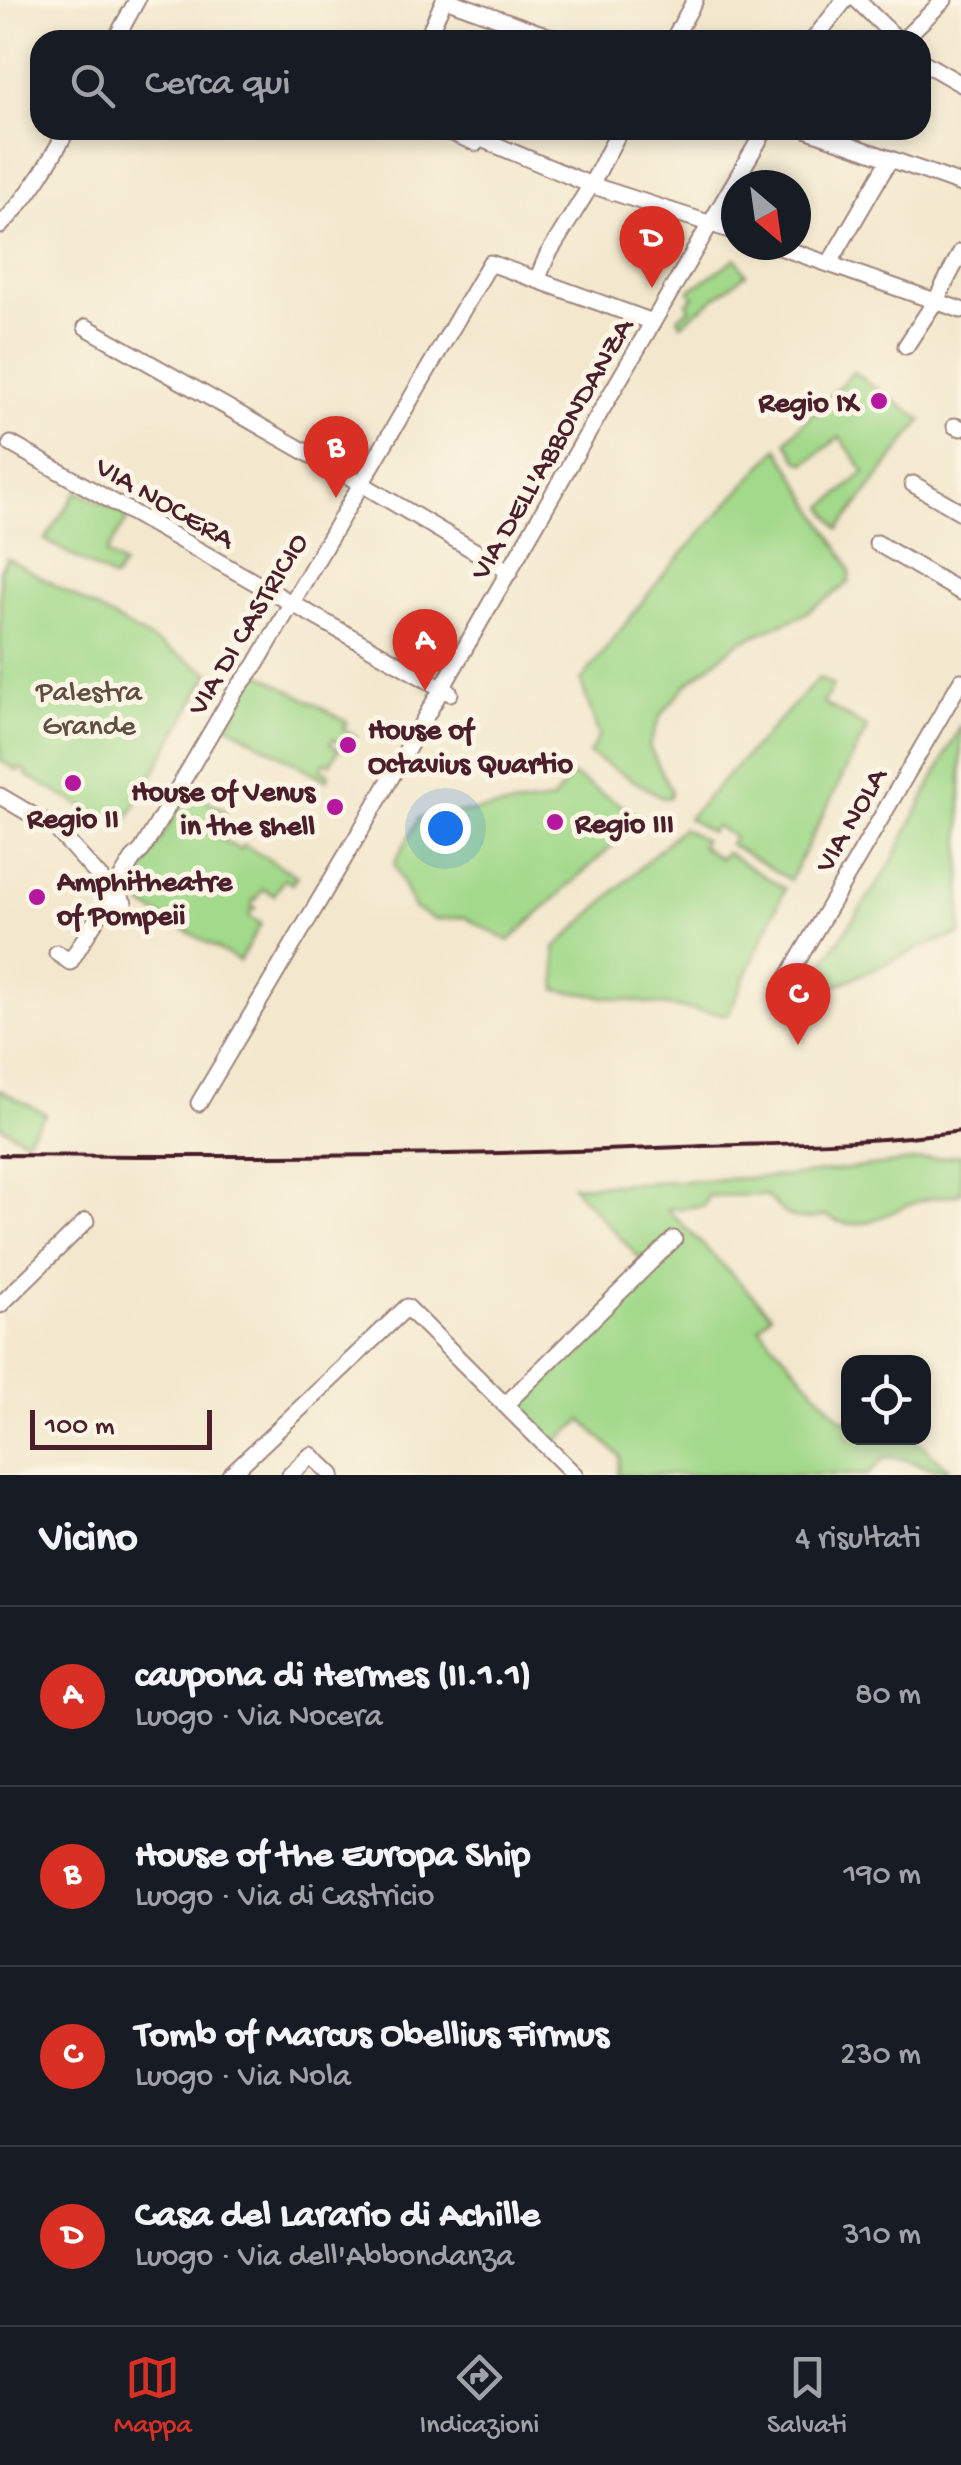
<!DOCTYPE html>
<html lang="it">
<meta charset="utf-8">
<style>
body{margin:0;font-family:"Gochi Hand",sans-serif;background:#20242c;color:#f1f3f6}
.controls{position:absolute;right:30px;bottom:30px;display:grid;overflow:hidden;border-radius:20px;box-shadow:0 5px 15px #0003}
.controls button{width:90px;height:90px;display:grid;place-items:center;padding:0;border:0;border-bottom:2px solid #363941;background:#171b24;color:#f1f3f6;font:50px sans-serif}
.compass{position:absolute;left:721px;top:170px;width:90px;height:90px;border-radius:50%;background:#171b24;box-shadow:0 5px 15px #0003;rotate:151deg}
.scale{position:absolute;left:30px;bottom:25px;width:182px;box-sizing:border-box;padding-left:10px;border:5px solid #4a1f2b;border-top:0;font-size:28px;line-height:35px;white-space:nowrap;color:#4a1f2b;-webkit-text-stroke:8px #fcf5e5;paint-order:stroke}
.you{position:absolute;left:445px;top:828px;width:35px;height:35px;margin:-25px;border:8px solid #fff;border-radius:50%;background:#1a73e8;box-shadow:0 0 0 15px #1a73e833}
.badge{display:grid;place-items:center;width:65px;height:65px;border-radius:50%;background:#d93025;color:#fff;font-size:32px;font-weight:700}
.pin{position:absolute;translate:-50% -82px;filter:drop-shadow(0 2px 5px #0008)}
.pin::after{content:'';position:absolute;top:52px;width:35px;height:30px;background:inherit;clip-path:polygon(0 0,100% 0,50% 100%)}
.list{margin:0;padding:0;list-style:none}
h2{display:flex;justify-content:space-between;align-items:center;height:130px;margin:0;padding:0 40px;font-size:42px}
h2 small{font-size:32px;font-weight:400;color:#9ea1a6}
.list li{display:grid;grid-template-columns:65px 1fr auto;gap:30px;align-items:center;box-sizing:border-box;height:180px;padding:0 40px;border-top:2px solid #363941}
.list b{display:block;font-size:38px;white-space:nowrap}
.list p{margin:0;font-size:32px;white-space:nowrap;color:#9ea1a6}
.list em{font-size:32px;font-style:normal;color:#9ea1a6}
.icon{flex:none;width:55px;height:55px;fill:none;stroke:currentColor;stroke-width:2;stroke-linecap:round;stroke-linejoin:round}
.map{position:relative;flex:none;width:961px;height:1475px;overflow:hidden}
.search{position:absolute;background:#171b24;box-shadow:0 5px 15px #0003;left:30px;right:30px;top:30px;height:110px;display:flex;align-items:center;gap:25px;box-sizing:border-box;padding:0 35px;border-radius:30px;color:#9ea1a6;font-size:38px}
.sheet{height:850px;background:#171b24}
nav{display:flex;justify-content:space-around;align-items:center;box-sizing:border-box;height:140px;border-top:2px solid #363941;background:#171b24;font-size:28px;color:#9ea1a6}
nav a{display:grid;justify-items:center;gap:5px}
nav .on{color:#d93025}
.map>svg:first-child{display:block}
.green{fill:#a2d98a;stroke:#767c5a;stroke-width:2.5}
.lines{fill:none;stroke-linecap:round;stroke-linejoin:round}
.minor-casing{stroke:#9e847c;stroke-width:19}
.minor{stroke:#fff;stroke-width:15}
.rail{stroke:#4a1f2b;stroke-width:4}
.poi-dot{fill:#b5179e;stroke:#fcf5e5;stroke-width:4}
.labels{text-anchor:middle;stroke-width:10;stroke-linejoin:round;paint-order:stroke}
.poi-label{font-size:30px;font-weight:bold;fill:#4a1f2b;stroke:#fcf5e5;text-anchor:start}
.street-label{font-size:30px;fill:#4a1f2b;stroke:#fcf5e5}
.park-label{font-size:30px;fill:#604e43;stroke:#fcf5e5}
</style>
<div class="map">
<svg width="961" height="1475" viewBox="0 0 961 1475">
<rect width="100%" height="100%" fill="#fcf5e5"/>
<filter id="ink" filterUnits="userSpaceOnUse"><feTurbulence type="fractalNoise" baseFrequency=".01" numOctaves="2"/><feDisplacementMap in="SourceGraphic" scale="20" xChannelSelector="R" yChannelSelector="G"/><feConvolveMatrix kernelMatrix="1 2 1 2 8 2 1 2 1" color-interpolation-filters="sRGB"/></filter>
<filter id="wash" filterUnits="userSpaceOnUse"><feTurbulence type="fractalNoise" baseFrequency=".0048" numOctaves="4" result="noise"/><feDisplacementMap in="SourceGraphic" scale="40" xChannelSelector="R" yChannelSelector="G"/><feGaussianBlur stdDeviation="2.25" result="paint"/><feColorMatrix in="noise" values="0 0 0 0 0 0 0 0 0 0 0 0 0 0 0 0 0 1.4 0 .05"/><feComposite in="paint" operator="in"/></filter>
<g filter="url(#wash)">
<rect width="100%" height="100%" fill="#f3e8cd"/>
<g class="green">
<polygon points="736,258 746,274 681,324 678,317 690,309 687,303 694,297 689,291"/>
<polygon points="853,372 922,420 839,529 824,507 865,472 840,437 806,463 798,460 786,441"/>
<polygon points="778,448 845,559 850,571 849,583 801,616 739,642 688,683 661,715 649,746 671,791 670,797 663,798 589,754 599,736 581,681 664,574"/>
<polygon points="77,491 129,516 106,554 123,565 114,579 45,540"/>
<polygon points="7,558 210,673 122,829 26,775 27,772 20,768 18,771 0,760 0,570"/>
<polygon points="257,672 347,722 343,729 356,736 352,743 345,739 342,744 333,739 330,744 339,749 330,764 325,762 321,768 329,774 326,780 227,725"/>
<polygon points="819,678 833,686 823,703 867,728 790,880 730,844 734,837 715,826 710,832 688,818"/>
<polygon points="961,725 961,934 920,948 811,997 820,968 889,867"/>
<polygon points="572,775 642,818 509,941 464,917 435,920 414,908 394,864 419,818 552,801"/>
<polygon points="189,790 226,811 213,834 240,850 244,845 297,876 292,884 284,879 274,895 263,889 256,900 254,899 251,905 256,908 251,910 250,917 261,924 239,961 128,897"/>
<polygon points="682,828 704,840 701,846 720,859 725,852 785,889 728,1015 557,990 555,948"/>
<polygon points="0,1090 46,1114 25,1140 0,1126"/>
<path d="M961,1155V1193C948,1197 934,1197 920,1201C892,1209 856,1238 828,1216C790,1222 792,1221 765,1195L708,1196L704,1206L667,1209L771,1314L759,1327L842,1420L848,1419V1438H914L949,1469C926,1471 908,1457 886,1457L867,1475H618L620,1456L582,1420L555,1443L520,1408L654,1274L572,1186L792,1176Z"/>
</g>
</g>
<g filter="url(#ink)">
<g class="lines">
<defs>
<g id="minor">
<polyline points="448,0 559,40"/>
<polyline points="857,0 898,40"/>
<polyline points="115,40 137,0"/>
<polyline points="426,40 444,0"/>
<polyline points="673,40 695,0"/>
<polyline points="813,40 845,0"/>
<polyline points="903,40 944,0"/>
<polyline points="921,61 961,84"/>
<polyline points="445,130 476,143 479,138 591,185 736,232"/>
<polyline points="808,130 961,184"/>
<path d="M0,226C29,197 48,165 67,130"/>
<polyline points="774,245 961,310"/>
<polyline points="829,264 890,159"/>
<polyline points="537,280 547,256 591,185 620,130"/>
<polyline points="86,327 362,484 510,572"/>
<polyline points="906,346 936,300 961,252"/>
<polyline points="955,426 961,428"/>
<polyline points="11,444 450,693"/>
<polyline points="913,484 961,512"/>
<polyline points="877,543 961,592"/>
<polyline points="0,796 56,829 113,892 70,962 57,953"/>
<polyline points="124,903 113,892 133,859 142,850 234,693 255,666 490,263 653,322"/>
<polyline points="784,984 961,681"/>
<polyline points="199,1103 361,830 577,452 765,130"/>
<polyline points="0,1305 86,1221"/>
<polyline points="505,1405 674,1239"/>
<polyline points="230,1475 407,1307 575,1475"/>
<polyline points="290,1475 311,1455 332,1475"/>
</g>
</defs>
<use href="#minor" class="minor-casing"/>
<use href="#minor" class="minor"/>
<path class="rail" d="M0,1155C227,1157 455,1157 681,1147C775,1143 868,1144 961,1131"/>
</g>
</g>
<g class="poi-dot">
<circle cx="879" cy="401" r="10"/>
<circle cx="348" cy="745" r="10"/>
<circle cx="73" cy="783" r="10"/>
<circle cx="335" cy="807" r="10"/>
<circle cx="555" cy="822" r="10"/>
<circle cx="37" cy="897" r="10"/>
</g>
<g class="labels">
<g class="poi-label">
<text x="859" y="411" text-anchor="end">Regio IX</text>
<text x="368" y="738">House of<tspan x="368" dy="34">Octavius Quartio</tspan></text>
<text x="315" y="800" text-anchor="end">House of Venus<tspan x="315" dy="34">in the shell</tspan></text>
<text x="73" y="827" text-anchor="middle">Regio II</text>
<text x="575" y="832">Regio III</text>
<text x="57" y="890">Amphitheatre<tspan x="57" dy="34">of Pompeii</tspan></text>
</g>
<g class="street-label">
<text transform="translate(550 448) rotate(-60)" y="10">VIA DELL'ABBONDANZA</text>
<text transform="translate(166 501) rotate(30)" y="10">VIA NOCERA</text>
<text transform="translate(246 623) rotate(-59)" y="10">VIA DI CASTRICIO</text>
<text transform="translate(849 819) rotate(-60)" y="10">VIA NOLA</text>
</g>
<g class="park-label">
<text x="89" y="700">Palestra<tspan x="89" dy="34">Grande</tspan></text>
</g>
</g>
</svg>
<div class="controls">
<button><svg class="icon" aria-label="locate" viewBox="0 0 24 24"><circle cx="12" cy="12" r="6"/><path d="M12 2v4M12 18v4M2 12h4M18 12h4"/></svg></button>
</div>
<svg class="compass" viewBox="-18 -18 36 36"><path d="M0-13l5 13h-10z" fill="#e53935"/><path d="M0 13l5-13h-10z" fill="#9ea1a6"/></svg>
<div class="scale">100 m</div>
<div class="you"></div>
<div class="pin badge" style="left:425px;top:691px">A</div>
<div class="pin badge" style="left:336px;top:498px">B</div>
<div class="pin badge" style="left:798px;top:1045px">C</div>
<div class="pin badge" style="left:652px;top:288px">D</div>
<div class="search"><svg class="icon" aria-label="search" viewBox="0 0 24 24"><circle cx="10" cy="10" r="6"/><path d="M15 15l6 6"/></svg>Cerca qui</div>
</div>
<section class="sheet">
<h2>Vicino<small>4 risultati</small></h2>
<ul class="list">
<li><span class="badge">A</span><div><b>caupona di Hermes (II.1.1)</b><p>Luogo · Via Nocera</p></div><em>80 m</em></li>
<li><span class="badge">B</span><div><b>House of the Europa Ship</b><p>Luogo · Via di Castricio</p></div><em>190 m</em></li>
<li><span class="badge">C</span><div><b>Tomb of Marcus Obellius Firmus</b><p>Luogo · Via Nola</p></div><em>230 m</em></li>
<li><span class="badge">D</span><div><b>Casa del Larario di Achille</b><p>Luogo · Via dell'Abbondanza</p></div><em>310 m</em></li>
</ul>
</section>
<nav>
<a class="on"><svg class="icon" aria-label="map" viewBox="0 0 24 24"><path d="M3 6l6-2 6 2 6-2v14l-6 2-6-2-6 2zM9 4v14M15 6v14"/></svg>Mappa</a>
<a><svg class="icon" aria-label="directions" viewBox="0 0 24 24"><path d="M12 3l9 9-9 9-9-9zM9 14v-3h6M13 9l2 2-2 2"/></svg>Indicazioni</a>
<a><svg class="icon" aria-label="saved" viewBox="0 0 24 24"><path d="M7 4h10v16l-5-4-5 4z"/></svg>Salvati</a>
</nav>
